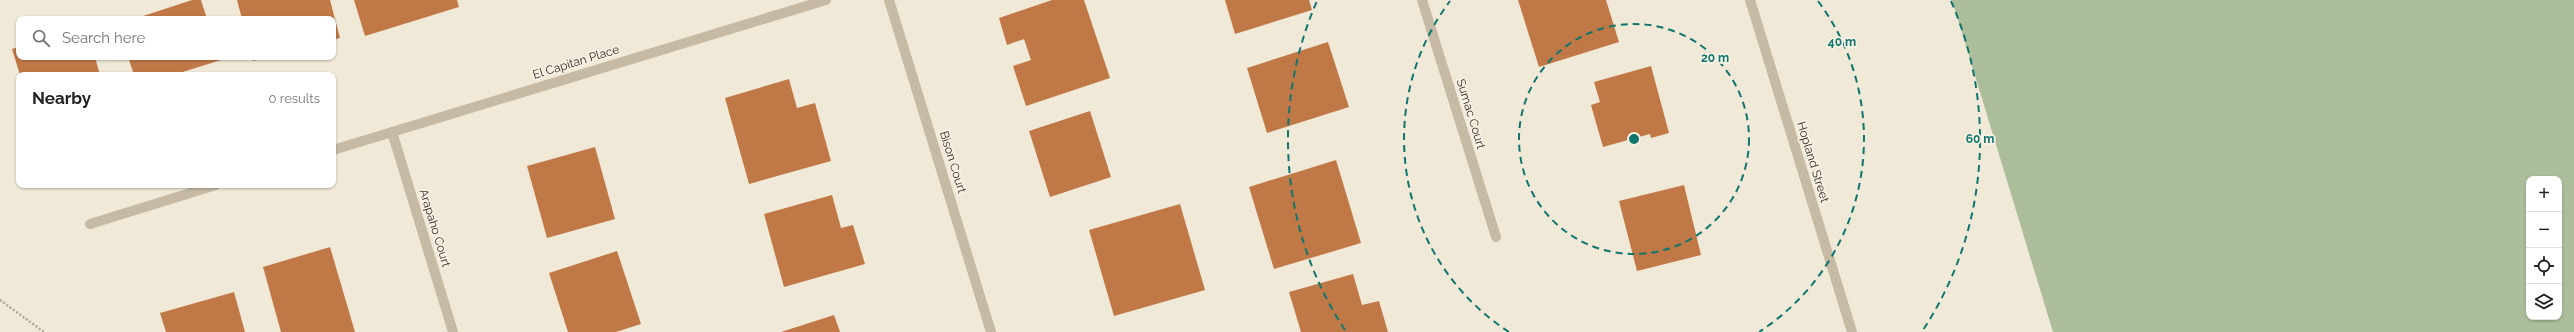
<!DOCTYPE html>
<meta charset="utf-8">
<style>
body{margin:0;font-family:Raleway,sans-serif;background:#f2f2f2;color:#222}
.controls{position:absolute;right:12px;bottom:12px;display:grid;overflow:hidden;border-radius:8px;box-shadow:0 1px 3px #0004}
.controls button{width:36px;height:36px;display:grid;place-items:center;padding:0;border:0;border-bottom:1px solid #e0e0e0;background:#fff;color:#222;font:20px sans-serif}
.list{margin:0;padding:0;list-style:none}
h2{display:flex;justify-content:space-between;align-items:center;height:52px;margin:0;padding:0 16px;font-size:17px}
h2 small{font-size:13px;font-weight:400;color:#767676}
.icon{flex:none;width:22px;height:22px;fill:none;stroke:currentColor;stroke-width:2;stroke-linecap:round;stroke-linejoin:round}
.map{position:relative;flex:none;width:2574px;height:332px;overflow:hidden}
.search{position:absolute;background:#fff;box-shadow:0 1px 3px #0004;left:16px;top:16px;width:320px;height:44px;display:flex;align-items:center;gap:10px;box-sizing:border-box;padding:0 14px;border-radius:8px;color:#767676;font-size:15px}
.panel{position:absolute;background:#fff;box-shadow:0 1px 3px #0004;left:16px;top:72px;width:320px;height:116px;border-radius:8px}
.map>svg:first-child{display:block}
.green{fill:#abbd9a;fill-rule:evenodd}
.building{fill:#c07946}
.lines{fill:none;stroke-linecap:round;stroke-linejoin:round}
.path{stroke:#b2a590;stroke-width:2.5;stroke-dasharray:2 2;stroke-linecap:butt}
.minor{stroke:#c7baa5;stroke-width:10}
.tertiary{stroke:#c7baa5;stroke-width:10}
.ring{fill:none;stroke:#0f766e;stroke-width:2;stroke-dasharray:7 5}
.labels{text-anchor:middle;stroke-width:3.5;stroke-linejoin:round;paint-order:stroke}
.street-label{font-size:12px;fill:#332c26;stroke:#f8f2e4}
.centre{fill:#0f766e;stroke:#f8f2e4;stroke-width:2}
.ring-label{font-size:12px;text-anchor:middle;font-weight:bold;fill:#0f766e;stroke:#f8f2e4;stroke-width:3.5;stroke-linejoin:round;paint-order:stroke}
</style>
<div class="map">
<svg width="2574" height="332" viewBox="0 0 2574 332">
<rect width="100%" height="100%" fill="#f0e9d8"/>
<path class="green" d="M1952,0H2574V332H2053ZM2529,179H2559V317H2529Z"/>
<g class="building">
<polygon points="192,0 201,0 207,19 134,19"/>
<polygon points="237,0 330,0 340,38 333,40 333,19 242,19"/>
<polygon points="354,0 457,0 459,7 365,36"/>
<polygon points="1052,0 1084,0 1110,78 1026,106 1013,66 1031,60 1024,39 1007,45 999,18"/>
<polygon points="1225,0 1309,0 1312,10 1235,34"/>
<polygon points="1518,0 1606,0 1619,42 1539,67"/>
<polygon points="1328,42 1349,107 1267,133 1247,68"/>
<polygon points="19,47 19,57 95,57 100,75 20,75 12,49"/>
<polygon points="128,57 220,57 221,60 173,75 134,75"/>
<polygon points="252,57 265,57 265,58 253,61"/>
<polygon points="1651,66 1669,133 1651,138 1650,134 1603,147 1591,105 1600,102 1594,82"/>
<polygon points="789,79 797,108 815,103 831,161 749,184 725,98"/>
<polygon points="1090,111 1111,177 1050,197 1029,131"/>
<polygon points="595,147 615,219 547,238 527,166"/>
<polygon points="1336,160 1361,243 1274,269 1249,187"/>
<polygon points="1684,185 1701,255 1637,271 1619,201"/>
<polygon points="832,195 841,228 853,225 865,264 784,287 764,214"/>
<polygon points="1180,204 1205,290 1114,316 1089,230"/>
<polygon points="330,247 355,332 281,332 263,267"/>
<polygon points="617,251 641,324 616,332 568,332 549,273"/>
<polygon points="1353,274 1362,305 1379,301 1388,332 1301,332 1289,292"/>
<polygon points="234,292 245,332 166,332 160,313"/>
<polygon points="834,315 840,332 781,332"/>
</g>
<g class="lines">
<polyline class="path" points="0,300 44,332"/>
<g class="minor">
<polyline points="889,0 991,332"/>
<polyline points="1422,0 1496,237"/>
<polyline points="392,132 453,332"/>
<polyline points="333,150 826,0"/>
<polyline points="90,224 216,185"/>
</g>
<polyline class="tertiary" points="1750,0 1852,332"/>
</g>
<g class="ring">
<circle cx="1634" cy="139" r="115"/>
<path d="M1509 332A230 230 0 0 1 1450 1M1818 1A230 230 0 0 1 1759 332"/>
<path d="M1345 330A346 346 0 0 1 1317 1M1951 1A346 346 0 0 1 1923 330"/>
</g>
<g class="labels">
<g class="street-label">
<text transform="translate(576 62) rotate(-17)" y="4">El Capitan Place</text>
<text transform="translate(1471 114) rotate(73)" y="4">Sumac Court</text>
<text transform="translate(953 162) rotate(73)" y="4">Bison Court</text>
<text transform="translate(1813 162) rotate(73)" y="4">Hopland Street</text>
<text transform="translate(435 228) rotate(73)" y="4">Arapaho Court</text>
</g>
</g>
<circle cx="1634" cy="139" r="6" class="centre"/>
<g class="ring-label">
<text x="1842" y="46">40 m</text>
<text x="1715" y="62">20 m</text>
<text x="1980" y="143">60 m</text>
</g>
</svg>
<div class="controls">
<button>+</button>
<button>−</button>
<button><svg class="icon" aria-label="locate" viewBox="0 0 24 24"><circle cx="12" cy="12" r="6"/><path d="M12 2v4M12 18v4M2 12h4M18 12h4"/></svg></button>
<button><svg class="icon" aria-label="layers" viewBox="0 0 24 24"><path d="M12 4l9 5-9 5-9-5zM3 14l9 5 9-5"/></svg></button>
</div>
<div class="search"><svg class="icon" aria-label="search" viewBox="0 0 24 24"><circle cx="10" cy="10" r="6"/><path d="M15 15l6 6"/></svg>Search here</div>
<section class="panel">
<h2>Nearby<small>0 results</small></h2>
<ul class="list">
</ul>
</section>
</div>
